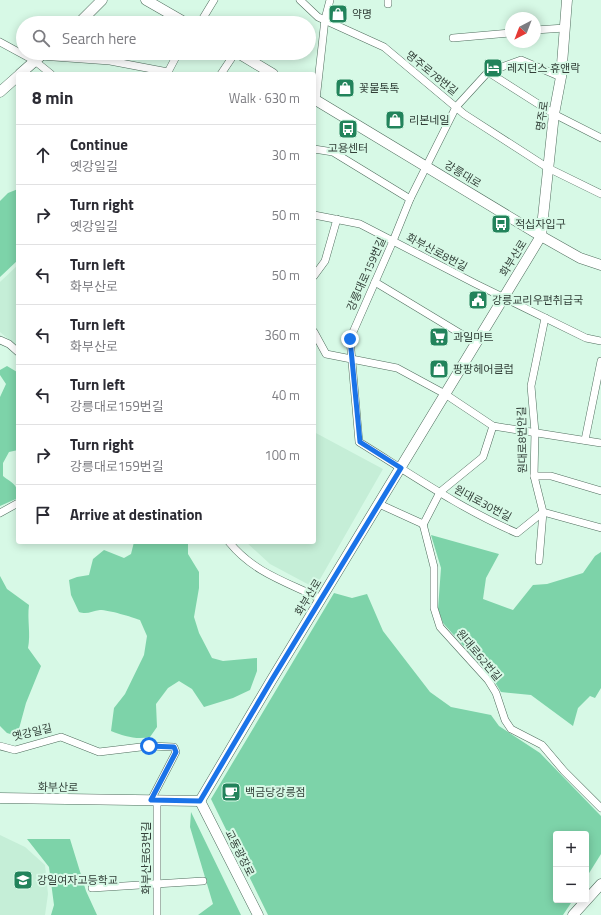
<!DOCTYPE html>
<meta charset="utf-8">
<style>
body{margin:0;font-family:"Titillium Web","Noto Sans KR",sans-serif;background:#f2f2f3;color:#2b2b33}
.controls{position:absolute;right:12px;bottom:12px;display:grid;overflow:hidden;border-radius:4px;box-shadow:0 2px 10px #0003}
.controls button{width:36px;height:36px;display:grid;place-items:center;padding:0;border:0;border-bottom:1px solid #e1e1e2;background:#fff;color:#2b2b33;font:20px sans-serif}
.compass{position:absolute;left:505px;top:12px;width:36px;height:36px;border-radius:50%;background:#fff;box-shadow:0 2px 10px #0003;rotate:222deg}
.stop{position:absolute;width:12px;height:12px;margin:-9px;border:3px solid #1a73e8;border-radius:50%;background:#fff}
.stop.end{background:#1a73e8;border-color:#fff;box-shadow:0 1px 4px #0008}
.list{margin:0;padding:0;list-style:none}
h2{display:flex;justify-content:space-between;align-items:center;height:52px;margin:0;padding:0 16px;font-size:17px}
h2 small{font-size:13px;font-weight:400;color:#7c7c81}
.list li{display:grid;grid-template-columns:26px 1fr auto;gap:12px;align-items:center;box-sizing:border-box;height:60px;padding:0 16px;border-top:1px solid #e1e1e2}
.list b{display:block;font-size:15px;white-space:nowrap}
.list p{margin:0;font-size:13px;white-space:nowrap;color:#7c7c81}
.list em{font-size:13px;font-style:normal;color:#7c7c81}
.icon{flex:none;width:22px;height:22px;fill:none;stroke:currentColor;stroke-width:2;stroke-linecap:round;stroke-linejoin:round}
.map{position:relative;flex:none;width:601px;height:915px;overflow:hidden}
.search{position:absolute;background:#fff;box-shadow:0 2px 10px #0003;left:16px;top:16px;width:300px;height:44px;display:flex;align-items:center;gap:10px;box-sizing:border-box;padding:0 14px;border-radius:22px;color:#7c7c81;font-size:15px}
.panel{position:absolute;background:#fff;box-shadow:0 2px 10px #0003;left:16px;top:72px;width:300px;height:472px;border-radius:4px}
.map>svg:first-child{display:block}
.built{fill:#c5eed7}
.green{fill:#7dd3a9}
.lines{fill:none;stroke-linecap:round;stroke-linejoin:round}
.street-casing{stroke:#4f6d5d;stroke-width:8}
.secondary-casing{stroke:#4f6d5d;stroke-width:11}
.street{stroke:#fff;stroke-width:7}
.secondary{stroke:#fff;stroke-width:10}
.route{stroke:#1a73e8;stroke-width:5}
.labels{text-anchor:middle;stroke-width:4;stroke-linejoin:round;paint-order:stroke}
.poi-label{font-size:11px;fill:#323f38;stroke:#d7f9e6;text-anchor:start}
.street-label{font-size:11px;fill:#323f38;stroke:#d7f9e6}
</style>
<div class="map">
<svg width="601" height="915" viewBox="0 0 601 915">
<rect width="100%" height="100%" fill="#d7f9e6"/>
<g class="built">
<polygon points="18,265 18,347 0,332 0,282"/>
<polygon points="314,432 383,469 315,588 270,564 246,542 314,542"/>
<polygon points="0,835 25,847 45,865 48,894 45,915 0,915"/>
</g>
<g class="green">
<polygon points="18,189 18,260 0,277 0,201 8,193"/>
<path d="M7,366L17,372L18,375V450L9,452L3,463V476C13,484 18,484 18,498L0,506V397L6,384L0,375V370Z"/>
<polygon points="431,535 499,554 486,578 483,599 513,610 533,585 547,584 583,573 595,556 601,552 601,688 595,698 590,696 578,708 573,726 531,695 501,692 493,679 443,623 438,609 441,568"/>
<path d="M134,542H188V554L199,572V588L194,617L199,633L212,658L223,661L257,658V671L250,690L233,698L204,707L192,689L179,681L168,688L156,704L157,727L150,737C136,740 124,736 111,731L114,708L125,694L144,655L147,636L140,620C132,617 109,610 100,610C92,611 87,615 79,612L71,595L69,580L77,577L89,575L93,559L104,550L124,558L131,554Z"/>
<path d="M0,576L7,589L29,605C27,620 31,634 28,648L41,666L26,703L17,736L7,733L0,726Z"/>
<polygon points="334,593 352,598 367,594 383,631 430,692 451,707 491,715 499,726 540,753 601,816 601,854 586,878 586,834 556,834 556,900 573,900 563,915 268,915 211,799"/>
<polygon points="191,812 241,915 198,915 213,904 190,827"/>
<polygon points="27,839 70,839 86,891 97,915 51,915 54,905 49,867"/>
</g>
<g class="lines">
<defs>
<g id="street">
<polyline points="300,0 318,17 384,47 464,114 548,168 601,194"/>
<polyline points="388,0 388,4"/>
<polyline points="200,23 214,0"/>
<polyline points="535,30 565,28"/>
<polyline points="453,38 511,33"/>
<polyline points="0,42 35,61 51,74"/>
<polyline points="40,56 110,61 168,72 178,53"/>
<polyline points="488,72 554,114 601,138"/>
<polyline points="221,74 235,53"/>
<path d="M561,77L521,60L488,72L456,107L410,199L393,241L350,339L359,442C411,474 461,509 517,533L543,512L601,528"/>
<polyline points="314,103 316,100 325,19 330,0"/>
<polyline points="314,149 333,152 410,199"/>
<polyline points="314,215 360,224 476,284 586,338 601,341"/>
<polyline points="314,276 325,261 337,219"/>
<polyline points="375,282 476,343"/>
<polyline points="314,332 326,354 397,368 445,394 493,426 601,443"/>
<polyline points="0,340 9,344 18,352"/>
<polyline points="585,440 601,361"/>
<polyline points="534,476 551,476 601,491"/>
<polyline points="379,504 423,524 434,567 434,608 440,627 488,680 496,693 505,720 511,729 542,745 564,771 601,808"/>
<polyline points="0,513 18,503"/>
<polyline points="423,525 440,492 483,457 493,426"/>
<path d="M229,542C254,573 287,582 321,599"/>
<polyline points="539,561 543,512 534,476 535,432 531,386 545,318"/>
<polyline points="0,746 15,750 61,737 99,752 149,746 174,747 176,752 151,800"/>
<polyline points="92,888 203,881"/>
<polyline points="157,915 157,800"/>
</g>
<g id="secondary">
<polyline points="146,0 186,23"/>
<polyline points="79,23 102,0"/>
<polyline points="238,53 273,74"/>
<polyline points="20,74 44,53"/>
<polyline points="0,92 18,76"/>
<polyline points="314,99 541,236 580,258 601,265"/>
<polyline points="0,798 200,801 271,681 541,236 554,114 561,77 567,0"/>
<polyline points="200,801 258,915"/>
<polyline points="573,915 601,884"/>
</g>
</defs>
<use href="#street" class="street-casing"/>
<use href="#secondary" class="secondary-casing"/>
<use href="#street" class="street"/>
<use href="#secondary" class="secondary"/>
</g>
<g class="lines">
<polyline class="route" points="149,746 174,747 176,752 151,800 200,801 271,681 401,468 360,442 350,339"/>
</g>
<defs>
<symbol id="shop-square" viewBox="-11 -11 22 22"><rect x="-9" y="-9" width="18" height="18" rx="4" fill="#22835b" stroke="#d7f9e6"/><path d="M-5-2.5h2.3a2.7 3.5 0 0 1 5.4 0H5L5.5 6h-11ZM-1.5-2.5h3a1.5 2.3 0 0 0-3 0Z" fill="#fff"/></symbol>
<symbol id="hotel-square" viewBox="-11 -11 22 22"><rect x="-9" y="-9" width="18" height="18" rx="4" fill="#22835b" stroke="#d7f9e6"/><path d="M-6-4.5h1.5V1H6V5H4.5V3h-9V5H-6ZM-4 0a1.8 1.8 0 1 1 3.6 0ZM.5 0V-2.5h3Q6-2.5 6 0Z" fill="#fff"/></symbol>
<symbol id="bus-square" viewBox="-11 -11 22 22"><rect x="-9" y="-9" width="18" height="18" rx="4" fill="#22835b" stroke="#d7f9e6"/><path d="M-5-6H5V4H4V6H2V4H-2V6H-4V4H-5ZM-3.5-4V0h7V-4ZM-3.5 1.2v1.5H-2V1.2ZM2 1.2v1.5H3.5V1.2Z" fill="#fff"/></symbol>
<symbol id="civic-square" viewBox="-11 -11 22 22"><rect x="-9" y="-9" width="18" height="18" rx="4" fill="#22835b" stroke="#d7f9e6"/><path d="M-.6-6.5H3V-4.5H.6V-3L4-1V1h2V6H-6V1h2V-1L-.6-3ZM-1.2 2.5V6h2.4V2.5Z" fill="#fff"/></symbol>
<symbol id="supermarket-square" viewBox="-11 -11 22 22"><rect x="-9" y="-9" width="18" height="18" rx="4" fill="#22835b" stroke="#d7f9e6"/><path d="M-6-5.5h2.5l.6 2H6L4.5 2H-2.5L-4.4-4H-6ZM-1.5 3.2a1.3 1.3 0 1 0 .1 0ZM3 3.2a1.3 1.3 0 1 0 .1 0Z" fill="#fff"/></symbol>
<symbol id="cafe-square" viewBox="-11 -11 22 22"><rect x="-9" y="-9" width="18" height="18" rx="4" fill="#22835b" stroke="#d7f9e6"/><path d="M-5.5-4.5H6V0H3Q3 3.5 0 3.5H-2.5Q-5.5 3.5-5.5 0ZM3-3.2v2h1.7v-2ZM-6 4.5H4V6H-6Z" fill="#fff"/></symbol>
<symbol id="school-square" viewBox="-11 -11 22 22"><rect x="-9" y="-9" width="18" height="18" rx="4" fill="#22835b" stroke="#d7f9e6"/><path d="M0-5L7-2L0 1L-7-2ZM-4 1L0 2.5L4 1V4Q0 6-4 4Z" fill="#fff"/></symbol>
</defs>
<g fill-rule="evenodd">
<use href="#shop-square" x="327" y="3" width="22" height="22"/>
<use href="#hotel-square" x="482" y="57" width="22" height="22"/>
<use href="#shop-square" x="334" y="77" width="22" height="22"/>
<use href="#shop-square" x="384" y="109" width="22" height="22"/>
<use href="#bus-square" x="337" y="118" width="22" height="22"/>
<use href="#bus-square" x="490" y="213" width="22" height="22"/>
<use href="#civic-square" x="467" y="289" width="22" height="22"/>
<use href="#supermarket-square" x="428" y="326" width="22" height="22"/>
<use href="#shop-square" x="428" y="358" width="22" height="22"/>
<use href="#cafe-square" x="220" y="781" width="22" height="22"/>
<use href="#school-square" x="12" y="869" width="22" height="22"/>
</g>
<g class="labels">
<g class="poi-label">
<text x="352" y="18">약명</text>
<text x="507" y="72">레지던스 휴앤락</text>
<text x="359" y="92">꽃물톡톡</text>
<text x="409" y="124">리본네일</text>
<text x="348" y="152" text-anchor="middle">고용센터</text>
<text x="515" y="228">적십자입구</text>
<text x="492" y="304">강릉교리우편취급국</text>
<text x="453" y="341">과일마트</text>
<text x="453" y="373">팡팡헤어클럽</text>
<text x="245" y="796">백금당강릉점</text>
<text x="37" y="884">강일여자고등학교</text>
</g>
<g class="street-label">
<text transform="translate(432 73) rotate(39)" y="4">명주로78번길</text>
<text transform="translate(542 116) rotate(-82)" y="4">명주로</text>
<text transform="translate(463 174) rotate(31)" y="4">강릉대로</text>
<text transform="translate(437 252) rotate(28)" y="4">화부산로8번길</text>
<text transform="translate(513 258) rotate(-58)" y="4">화부산로</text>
<text transform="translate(366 274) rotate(-66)" y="4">강릉대로159번길</text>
<text transform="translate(522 440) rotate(-91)" y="4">원대로8번안길</text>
<text transform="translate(483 503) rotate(28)" y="4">원대로30번길</text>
<text transform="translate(308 597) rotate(-59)" y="4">화부산로</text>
<text transform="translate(479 655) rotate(50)" y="4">원대로62번길</text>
<text transform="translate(32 732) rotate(-13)" y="4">옛강일길</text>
<text transform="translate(58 787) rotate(1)" y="4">화부산로</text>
<text transform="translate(240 853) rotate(63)" y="4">교동광장로</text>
<text transform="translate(146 858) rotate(-90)" y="4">화부산로63번길</text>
</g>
</g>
</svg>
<div class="controls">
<button>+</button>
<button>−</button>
</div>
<svg class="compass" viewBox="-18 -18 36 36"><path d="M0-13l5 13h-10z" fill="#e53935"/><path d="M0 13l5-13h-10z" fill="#7c7c81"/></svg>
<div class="stop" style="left:149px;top:746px"></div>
<div class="stop end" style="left:350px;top:339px"></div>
<div class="search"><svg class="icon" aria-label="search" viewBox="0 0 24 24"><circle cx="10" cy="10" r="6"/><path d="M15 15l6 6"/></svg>Search here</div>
<section class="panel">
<h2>8 min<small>Walk · 630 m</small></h2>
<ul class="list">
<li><svg class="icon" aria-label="ahead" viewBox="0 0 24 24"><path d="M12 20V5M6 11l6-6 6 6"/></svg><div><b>Continue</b><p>옛강일길</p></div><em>30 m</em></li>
<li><svg class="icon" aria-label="right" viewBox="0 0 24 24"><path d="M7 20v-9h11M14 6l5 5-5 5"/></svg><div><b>Turn right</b><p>옛강일길</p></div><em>50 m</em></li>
<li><svg class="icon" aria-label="left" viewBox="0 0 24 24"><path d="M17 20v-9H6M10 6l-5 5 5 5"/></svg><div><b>Turn left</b><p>화부산로</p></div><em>50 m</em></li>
<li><svg class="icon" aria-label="left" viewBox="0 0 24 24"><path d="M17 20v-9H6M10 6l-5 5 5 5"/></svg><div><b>Turn left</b><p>화부산로</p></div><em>360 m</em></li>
<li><svg class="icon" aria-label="left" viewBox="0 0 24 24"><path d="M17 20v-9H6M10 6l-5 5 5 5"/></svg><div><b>Turn left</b><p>강릉대로159번길</p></div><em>40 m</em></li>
<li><svg class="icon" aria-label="right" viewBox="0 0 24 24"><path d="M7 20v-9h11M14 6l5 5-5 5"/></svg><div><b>Turn right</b><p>강릉대로159번길</p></div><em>100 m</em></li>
<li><svg class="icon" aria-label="arrive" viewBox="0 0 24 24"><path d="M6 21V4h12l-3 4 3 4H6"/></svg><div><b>Arrive at destination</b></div></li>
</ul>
</section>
</div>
